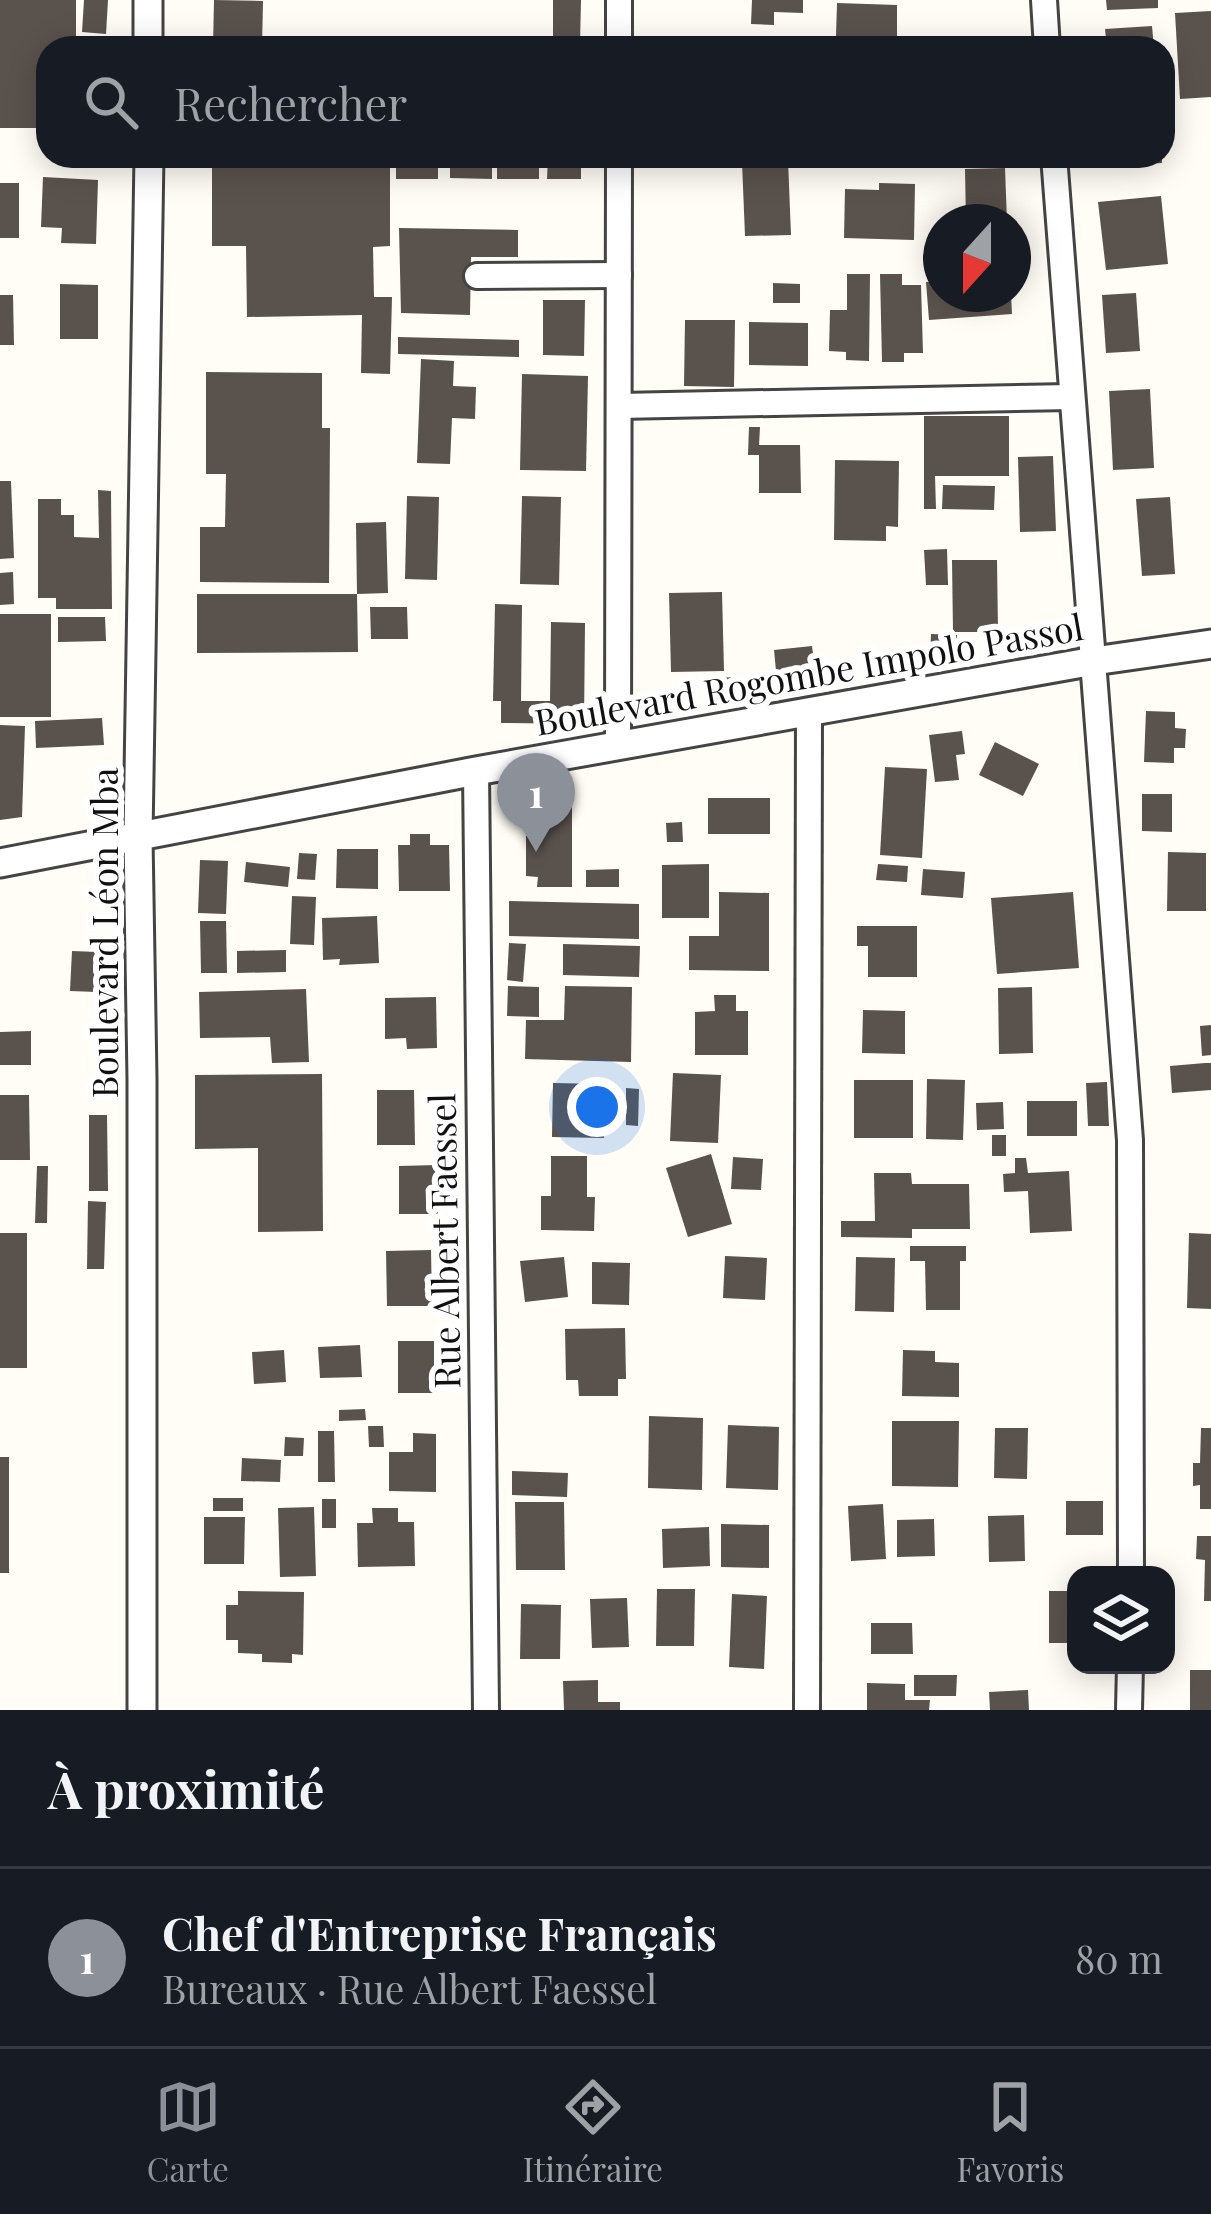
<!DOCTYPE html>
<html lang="fr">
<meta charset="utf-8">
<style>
body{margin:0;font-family:"Playfair Display",serif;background:#242831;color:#f1f3f6}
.controls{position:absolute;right:36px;bottom:36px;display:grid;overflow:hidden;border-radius:24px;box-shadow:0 6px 30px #0003}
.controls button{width:108px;height:108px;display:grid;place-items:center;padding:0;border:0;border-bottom:3px solid #363941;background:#171b24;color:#f1f3f6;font:60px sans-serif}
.compass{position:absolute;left:923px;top:204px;width:108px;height:108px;border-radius:50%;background:#171b24;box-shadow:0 6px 30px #0003;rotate:201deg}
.you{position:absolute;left:597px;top:1107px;width:42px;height:42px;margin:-30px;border:9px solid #fff;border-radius:50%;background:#1a73e8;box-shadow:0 0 0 18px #1a73e833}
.badge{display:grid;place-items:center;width:78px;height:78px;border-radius:50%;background:#8c9099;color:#fff;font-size:39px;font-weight:700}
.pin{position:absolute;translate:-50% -99px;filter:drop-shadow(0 3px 6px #0008)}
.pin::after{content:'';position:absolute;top:63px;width:42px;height:36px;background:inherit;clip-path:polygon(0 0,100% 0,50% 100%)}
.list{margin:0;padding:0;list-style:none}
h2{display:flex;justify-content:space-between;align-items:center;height:156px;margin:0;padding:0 48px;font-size:51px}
h2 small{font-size:39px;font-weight:400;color:#9ea1a6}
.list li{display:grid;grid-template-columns:78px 1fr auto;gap:36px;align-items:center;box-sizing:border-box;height:180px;padding:0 48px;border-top:3px solid #363941}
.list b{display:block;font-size:45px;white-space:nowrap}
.list p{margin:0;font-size:39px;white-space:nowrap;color:#9ea1a6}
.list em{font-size:39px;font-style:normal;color:#9ea1a6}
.icon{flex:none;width:66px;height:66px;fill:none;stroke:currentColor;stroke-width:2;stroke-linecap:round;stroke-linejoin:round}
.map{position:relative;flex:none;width:1211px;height:1710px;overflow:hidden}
.search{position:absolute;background:#171b24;box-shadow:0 6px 30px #0003;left:36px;right:36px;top:36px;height:132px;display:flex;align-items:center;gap:30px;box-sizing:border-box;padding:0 42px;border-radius:36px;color:#9ea1a6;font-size:45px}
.sheet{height:336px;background:#171b24}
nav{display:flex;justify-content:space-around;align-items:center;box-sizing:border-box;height:168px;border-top:3px solid #363941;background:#171b24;font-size:33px;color:#9ea1a6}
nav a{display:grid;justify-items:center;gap:6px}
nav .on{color:#8c9099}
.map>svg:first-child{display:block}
.building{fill:#5a524d}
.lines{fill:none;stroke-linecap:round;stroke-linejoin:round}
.minor-casing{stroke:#444;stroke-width:30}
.tertiary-casing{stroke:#444;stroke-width:33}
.minor{stroke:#fff;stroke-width:24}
.tertiary{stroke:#fff;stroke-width:27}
.labels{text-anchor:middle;stroke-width:12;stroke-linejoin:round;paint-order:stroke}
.street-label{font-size:36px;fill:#111;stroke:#fff}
</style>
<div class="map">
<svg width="1211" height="1710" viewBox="0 0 1211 1710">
<rect width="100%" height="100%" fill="#fffdf5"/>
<g class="building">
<polygon points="0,0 76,0 76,46 48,48 48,128 0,128"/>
<polygon points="84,0 108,0 106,34 82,32"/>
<polygon points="214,0 263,1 262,48 213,48"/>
<polygon points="553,0 581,0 580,44 553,43"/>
<polygon points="752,0 803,0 803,13 774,12 774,25 751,24"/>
<polygon points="1106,0 1158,0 1158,8 1107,10"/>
<polygon points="837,3 897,5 897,37 836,36"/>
<polygon points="1211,11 1211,97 1180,99 1175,13"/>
<polygon points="1152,26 1154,48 1107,48 1105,29"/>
<rect x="348" y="41" width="42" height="7"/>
<polygon points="790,42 790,48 740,48 740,43"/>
<polygon points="212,156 390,156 390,246 373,247 374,297 392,297 390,374 361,373 362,315 247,317 246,246 212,246"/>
<rect x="396" y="156" width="42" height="23"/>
<polygon points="450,156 492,156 492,179 450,178"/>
<rect x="497" y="156" width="42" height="23"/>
<polygon points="548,156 581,157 581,179 547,179"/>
<polygon points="1115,156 1162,156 1162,163 1116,166"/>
<polygon points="788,160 791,235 745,236 742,162"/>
<polygon points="1005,168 1007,222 966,222 965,169"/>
<polygon points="43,177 98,180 96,244 61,243 62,228 41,227"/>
<rect x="0" y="183" width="19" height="55"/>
<polygon points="879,183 915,184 914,240 844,238 845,189 879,190"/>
<polygon points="1161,196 1168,264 1106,270 1098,202"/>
<polygon points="399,228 518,230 518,257 471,257 470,315 401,313"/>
<polygon points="847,274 870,274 869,361 846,360 846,352 829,351 830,310 847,310"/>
<polygon points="880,274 902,274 902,285 921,285 923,353 904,353 904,362 882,362"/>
<polygon points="941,281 941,294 1011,294 1012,314 929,320 926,282"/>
<polygon points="773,283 800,284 800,303 773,303"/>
<polygon points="60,284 98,285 98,339 60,339"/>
<polygon points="1136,293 1140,351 1106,353 1102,295"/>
<polygon points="0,295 13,295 14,345 0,345"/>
<polygon points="543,300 585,300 584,356 543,355"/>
<polygon points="685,320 735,320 734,387 684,386"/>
<polygon points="749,322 808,323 808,366 749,365"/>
<polygon points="398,337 519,340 519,357 398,354"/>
<polygon points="421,359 454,361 453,386 476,387 475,419 452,418 450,464 417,463"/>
<polygon points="206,372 322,373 322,428 330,428 329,583 200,582 200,527 225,527 226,474 206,474"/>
<polygon points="522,374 588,376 586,471 520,470"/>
<polygon points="1150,389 1154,468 1113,470 1109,391"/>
<polygon points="924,416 1009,416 1009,476 935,476 936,509 924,509"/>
<polygon points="749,427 760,427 759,445 800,445 801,493 759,493 759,455 748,455"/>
<polygon points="1053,456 1056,531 1020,532 1018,457"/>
<polygon points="835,460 899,461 898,527 886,526 886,541 834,540"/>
<polygon points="0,481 11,481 14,558 0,559"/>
<polygon points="943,485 995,486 994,510 942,509"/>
<polygon points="98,490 111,491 112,609 56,609 56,598 38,598 38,499 61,499 61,515 74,515 74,537 99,538"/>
<polygon points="407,496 439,497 437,580 405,579"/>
<polygon points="522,496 561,497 559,585 520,584"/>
<polygon points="1170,497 1175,574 1142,576 1136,499"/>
<polygon points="386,522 388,593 357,594 356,523"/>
<polygon points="947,549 948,585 926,585 924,550"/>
<polygon points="952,560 997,560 998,632 953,632"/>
<polygon points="13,572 14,604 0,605 0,573"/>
<polygon points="722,592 724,671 671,672 669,593"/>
<polygon points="197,594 357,594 358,652 197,653"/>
<polygon points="495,604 522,605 521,701 550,701 551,622 585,623 584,724 501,723 501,701 493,701"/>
<polygon points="370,607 407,607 408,639 371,639"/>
<rect x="0" y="614" width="51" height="103"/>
<polygon points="58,617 105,617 106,641 58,642"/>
<polygon points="931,634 957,635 956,660 930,658"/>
<polygon points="812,646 816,676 777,681 774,650"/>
<polygon points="733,677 734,698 710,700 709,679"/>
<polygon points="1146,711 1175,712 1175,728 1186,729 1185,748 1174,748 1174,763 1144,762"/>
<polygon points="102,718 104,745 36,748 35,721"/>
<polygon points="0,725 25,726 22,817 0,820"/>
<polygon points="962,731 965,754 956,755 959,780 935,782 929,735"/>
<polygon points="995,742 1039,764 1023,796 979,775"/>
<polygon points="885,767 927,769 922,858 880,855"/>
<polygon points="1142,794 1172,794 1172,832 1142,831"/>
<rect x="708" y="798" width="62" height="36"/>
<polygon points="537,805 572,805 572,887 537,887 538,877 526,876 526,836 537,836"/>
<polygon points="682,822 683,842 667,842 666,823"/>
<polygon points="410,834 430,834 430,845 449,845 450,891 399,891 398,845 410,845"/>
<polygon points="337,849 378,849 378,889 336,888"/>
<polygon points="1168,852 1206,853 1206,911 1167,911"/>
<polygon points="299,853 317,854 315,880 297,879"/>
<polygon points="200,860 228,861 226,914 198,913"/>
<polygon points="246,862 290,867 288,887 244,882"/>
<polygon points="709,864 709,918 662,918 662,865"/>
<polygon points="878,864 908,866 907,882 876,880"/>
<polygon points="619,869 619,887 586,887 586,870"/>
<polygon points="923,869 965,872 963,898 921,895"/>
<polygon points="719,892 769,893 769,971 689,970 689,936 719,936"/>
<polygon points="1073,892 1079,968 997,974 991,898"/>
<polygon points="292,896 316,897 314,945 290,944"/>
<polygon points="509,901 639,904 639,939 509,936"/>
<polygon points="377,916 379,963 339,965 340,959 323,960 322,918"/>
<polygon points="200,921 226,921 227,973 201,973"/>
<polygon points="857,926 917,926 917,977 868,977 868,946 857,946"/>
<polygon points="509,943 526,944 523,982 507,980"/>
<polygon points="563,944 640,946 639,977 563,975"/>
<polygon points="286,950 286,972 237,973 237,951"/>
<polygon points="72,951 98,952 96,992 70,991"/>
<polygon points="508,986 539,987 539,1017 507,1016"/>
<polygon points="565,986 632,987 631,1062 525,1059 526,1020 564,1020"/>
<polygon points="1032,987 1033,1053 999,1054 998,988"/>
<polygon points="306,989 309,1062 272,1063 270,1037 200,1038 199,992"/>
<polygon points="714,995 736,995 736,1011 748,1011 748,1055 695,1055 695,1012 715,1011"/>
<polygon points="436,997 437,1048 407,1049 406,1038 385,1039 385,998"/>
<polygon points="863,1010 905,1011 905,1054 862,1053"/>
<polygon points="1211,1025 1211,1055 1202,1056 1200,1026"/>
<polygon points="31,1031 31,1065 0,1065 0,1032"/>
<polygon points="1205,1063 1211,1063 1211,1090 1172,1093 1170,1066"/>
<polygon points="673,1073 721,1075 718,1143 670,1141"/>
<polygon points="322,1074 323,1231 258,1232 258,1148 195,1149 195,1075"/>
<polygon points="927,1079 965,1080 963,1140 926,1139"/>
<rect x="854" y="1080" width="59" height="58"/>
<polygon points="1107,1082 1109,1126 1088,1126 1086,1083"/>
<polygon points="553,1083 605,1084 604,1138 552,1137"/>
<polygon points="626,1088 639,1089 638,1126 626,1125"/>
<polygon points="377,1090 414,1090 415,1145 377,1145"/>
<polygon points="0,1095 29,1095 30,1160 0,1160"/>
<rect x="1027" y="1101" width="50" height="35"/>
<polygon points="1003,1102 1004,1129 977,1130 976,1103"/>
<polygon points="89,1115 107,1115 108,1191 89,1191"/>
<rect x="992" y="1135" width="14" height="21"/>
<polygon points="711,1154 732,1224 688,1237 666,1168"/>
<polygon points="551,1156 587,1156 587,1197 595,1197 594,1231 541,1230 541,1196 551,1196"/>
<polygon points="733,1157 763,1159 761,1190 731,1189"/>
<polygon points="1015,1158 1026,1158 1028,1173 1069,1171 1072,1231 1030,1233 1028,1191 1004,1192 1003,1174 1015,1173"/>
<polygon points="437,1165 438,1214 399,1214 399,1166"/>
<polygon points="37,1166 48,1166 47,1223 35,1223"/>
<polygon points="874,1173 911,1173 912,1184 969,1184 970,1229 912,1229 912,1238 841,1237 841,1221 875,1221"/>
<polygon points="88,1201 106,1202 104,1269 87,1269"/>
<rect x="0" y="1233" width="27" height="135"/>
<polygon points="1189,1233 1211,1234 1211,1309 1187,1308"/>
<polygon points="910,1246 966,1246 966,1261 960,1261 960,1310 926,1310 925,1261 910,1261"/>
<polygon points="431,1250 432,1306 387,1306 386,1251"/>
<polygon points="725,1256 767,1258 765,1300 723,1298"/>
<polygon points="564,1257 568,1297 525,1302 520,1261"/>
<polygon points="856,1257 895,1258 894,1312 855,1311"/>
<polygon points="592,1262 630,1263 629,1305 592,1304"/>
<polygon points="625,1328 626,1379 618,1379 618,1396 579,1396 578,1380 566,1380 565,1329"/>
<rect x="398" y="1341" width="36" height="52"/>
<polygon points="360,1345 362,1377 320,1378 318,1347"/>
<polygon points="284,1350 286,1382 254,1384 252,1352"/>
<polygon points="903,1350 935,1351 935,1362 959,1363 959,1397 902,1396"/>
<polygon points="365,1409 366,1420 339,1421 339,1410"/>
<polygon points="649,1416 703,1418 702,1490 648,1488"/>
<polygon points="892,1421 959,1421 958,1487 892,1486"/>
<polygon points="728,1425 779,1427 778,1490 726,1488"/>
<polygon points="368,1426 383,1426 384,1447 369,1447"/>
<polygon points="995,1428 1028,1428 1027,1479 994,1478"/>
<polygon points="1201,1428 1211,1428 1211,1509 1200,1509 1200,1485 1193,1486 1193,1463 1200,1463"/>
<polygon points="318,1431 334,1431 335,1482 318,1482"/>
<polygon points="413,1433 436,1434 436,1492 389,1491 389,1452 413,1452"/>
<polygon points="285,1437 304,1438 303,1456 284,1456"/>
<rect x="0" y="1457" width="9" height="116"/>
<polygon points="242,1458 281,1460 280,1482 241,1481"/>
<polygon points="512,1471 568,1473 567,1497 512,1495"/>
<rect x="213" y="1498" width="30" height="13"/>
<rect x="322" y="1499" width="14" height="29"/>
<rect x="1066" y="1501" width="37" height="34"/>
<polygon points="515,1502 564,1502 565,1570 516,1570"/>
<polygon points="883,1504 886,1559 851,1561 848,1506"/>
<polygon points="314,1507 316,1576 280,1577 278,1508"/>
<polygon points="372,1508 398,1508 398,1522 414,1522 415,1566 358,1567 357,1523 373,1523"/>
<polygon points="1024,1515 1025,1561 989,1562 988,1516"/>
<polygon points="204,1517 245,1517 244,1564 204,1564"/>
<polygon points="934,1519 935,1556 897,1557 897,1520"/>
<polygon points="721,1524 769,1525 769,1568 721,1567"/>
<polygon points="709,1527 710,1566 663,1568 662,1529"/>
<polygon points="1197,1536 1211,1536 1211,1601 1204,1601 1205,1560 1196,1559"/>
<polygon points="657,1589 695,1589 694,1646 656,1646"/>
<polygon points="238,1591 304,1592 303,1655 292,1654 292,1663 262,1662 262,1654 238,1653 238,1640 226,1640 226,1605 238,1605"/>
<rect x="1049" y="1591" width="27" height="52"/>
<polygon points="732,1594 767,1596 764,1669 729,1667"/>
<polygon points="627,1598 629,1647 592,1648 590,1599"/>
<polygon points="521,1604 561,1605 560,1659 520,1659"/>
<polygon points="871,1623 912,1623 913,1654 871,1654"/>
<rect x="1190" y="1670" width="21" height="40"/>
<polygon points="914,1675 957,1675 956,1696 914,1696"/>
<polygon points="598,1680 598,1702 620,1702 620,1710 564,1710 563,1681"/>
<polygon points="867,1683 905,1684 905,1700 930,1700 929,1710 867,1710"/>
<polygon points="1028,1690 1029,1710 990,1710 989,1692"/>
</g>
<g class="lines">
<defs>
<g id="minor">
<polyline points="619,0 619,48"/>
<polyline points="1044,0 1047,48"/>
<polyline points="1054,156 1130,1140 1131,1575"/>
<polyline points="477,276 619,275"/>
<polyline points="619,406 1071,397"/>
<polyline points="618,746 619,156"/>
<polyline points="476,771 486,1710"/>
<polyline points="807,1710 809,714"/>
<polyline points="1129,1710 1130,1665"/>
</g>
<g id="tertiary">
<polyline points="148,0 148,48"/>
<polyline points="0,863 476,771 1094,661 1211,644"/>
<polyline points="142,1710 142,1079 138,837 149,156"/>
</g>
</defs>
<use href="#minor" class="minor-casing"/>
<use href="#tertiary" class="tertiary-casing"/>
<use href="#minor" class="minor"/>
<use href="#tertiary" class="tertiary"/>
</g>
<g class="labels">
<g class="street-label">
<text transform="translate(809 675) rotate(-10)" y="13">Boulevard Rogombe Impolo Passol</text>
<text transform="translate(105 933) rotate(-90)" y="13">Boulevard Léon Mba</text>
<text transform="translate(445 1241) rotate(-91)" y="13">Rue Albert Faessel</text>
</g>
</g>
</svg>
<div class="controls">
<button><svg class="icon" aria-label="layers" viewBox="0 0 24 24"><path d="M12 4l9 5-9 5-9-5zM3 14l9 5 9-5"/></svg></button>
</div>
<svg class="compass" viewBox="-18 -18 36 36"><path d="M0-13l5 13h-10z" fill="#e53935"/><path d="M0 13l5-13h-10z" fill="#9ea1a6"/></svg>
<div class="you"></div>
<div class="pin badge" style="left:536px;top:852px">1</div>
<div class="search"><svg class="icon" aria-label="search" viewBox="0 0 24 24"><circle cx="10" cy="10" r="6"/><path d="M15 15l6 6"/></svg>Rechercher</div>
</div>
<section class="sheet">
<h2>À proximité<small></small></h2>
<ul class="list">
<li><span class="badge">1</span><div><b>Chef d'Entreprise Français</b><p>Bureaux · Rue Albert Faessel</p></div><em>80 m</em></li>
</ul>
</section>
<nav>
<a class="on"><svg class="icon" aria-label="map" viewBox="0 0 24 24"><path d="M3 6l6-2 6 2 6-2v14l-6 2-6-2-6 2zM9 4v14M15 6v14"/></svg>Carte</a>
<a><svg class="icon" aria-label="directions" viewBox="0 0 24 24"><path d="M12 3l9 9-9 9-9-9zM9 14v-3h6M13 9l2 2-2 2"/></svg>Itinéraire</a>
<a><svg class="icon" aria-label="saved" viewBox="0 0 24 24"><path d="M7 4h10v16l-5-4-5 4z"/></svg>Favoris</a>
</nav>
